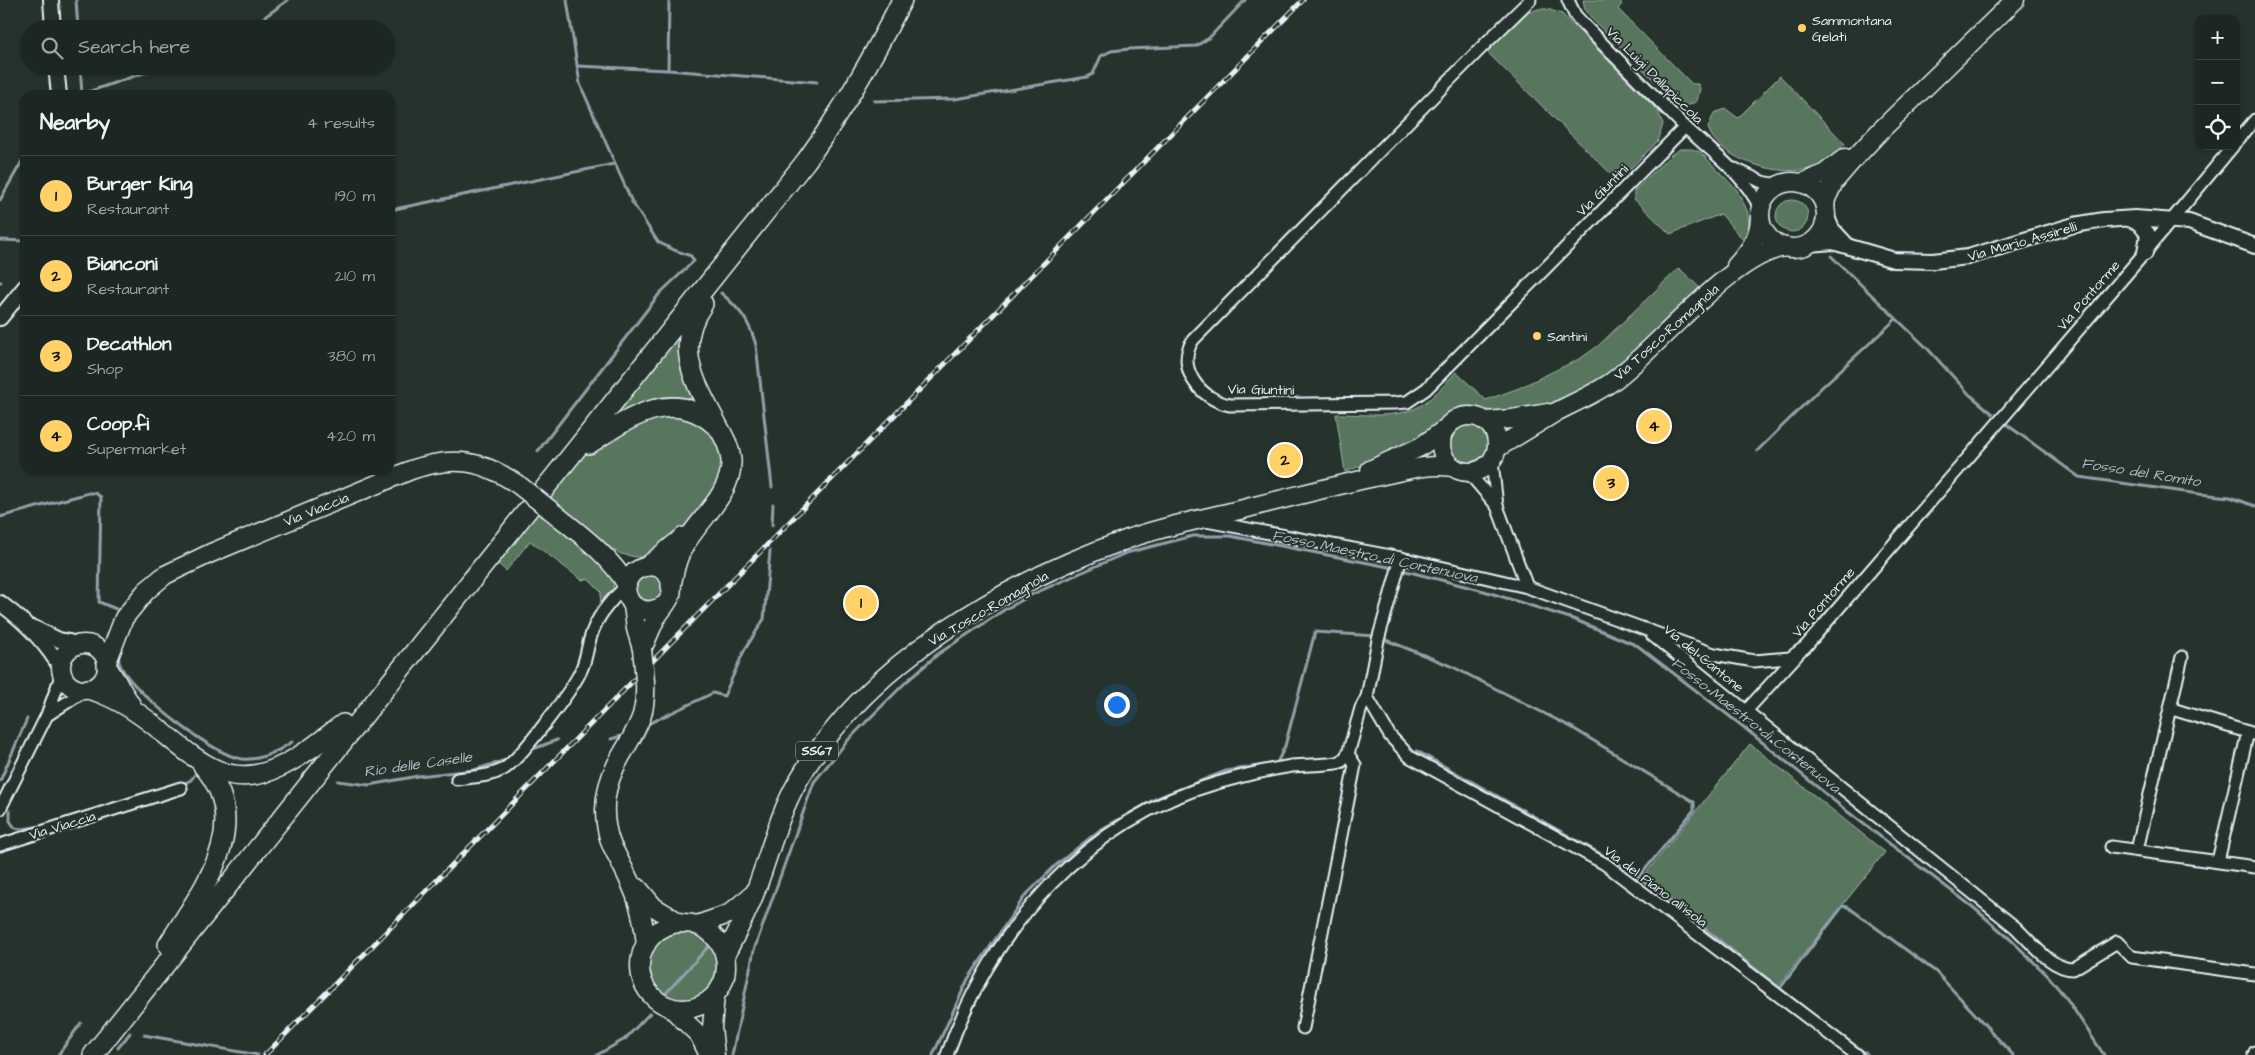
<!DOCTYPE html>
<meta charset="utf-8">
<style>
body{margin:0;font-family:"Architects Daughter",sans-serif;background:#252e2a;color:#f1f3f6}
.controls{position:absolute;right:15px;top:15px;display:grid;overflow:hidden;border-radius:10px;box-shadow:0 1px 4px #0004}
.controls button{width:45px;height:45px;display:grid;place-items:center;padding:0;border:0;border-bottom:1px solid #3a4340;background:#1c2622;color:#f1f3f6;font:25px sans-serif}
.you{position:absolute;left:1116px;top:704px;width:18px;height:18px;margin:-12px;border:4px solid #fff;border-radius:50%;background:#1a73e8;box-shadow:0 0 0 8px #1a73e833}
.badge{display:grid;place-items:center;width:32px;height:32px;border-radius:50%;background:#ffd166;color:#111;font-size:16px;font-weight:700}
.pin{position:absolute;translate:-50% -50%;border:2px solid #fff;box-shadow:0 1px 5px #0006}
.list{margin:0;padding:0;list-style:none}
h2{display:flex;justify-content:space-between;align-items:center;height:65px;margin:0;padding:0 20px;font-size:21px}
h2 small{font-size:16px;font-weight:400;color:#a0a5a5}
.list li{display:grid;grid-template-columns:32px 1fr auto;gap:15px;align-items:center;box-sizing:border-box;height:80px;padding:0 20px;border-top:1px solid #3a4340}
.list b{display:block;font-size:19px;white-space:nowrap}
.list p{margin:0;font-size:16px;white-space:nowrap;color:#a0a5a5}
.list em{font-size:16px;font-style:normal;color:#a0a5a5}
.icon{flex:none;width:28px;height:28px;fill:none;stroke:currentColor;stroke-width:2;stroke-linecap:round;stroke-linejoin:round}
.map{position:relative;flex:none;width:2255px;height:1055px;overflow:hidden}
.search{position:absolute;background:#1c2622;box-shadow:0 1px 4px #0004;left:20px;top:20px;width:375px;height:55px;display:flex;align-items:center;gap:12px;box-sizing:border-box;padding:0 18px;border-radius:28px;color:#a0a5a5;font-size:19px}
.panel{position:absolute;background:#1c2622;box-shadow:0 1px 4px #0004;left:20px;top:90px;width:375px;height:385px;border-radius:15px}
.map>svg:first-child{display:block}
.green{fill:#58755d;stroke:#a0b3aa}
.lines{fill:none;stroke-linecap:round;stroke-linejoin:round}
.stream{stroke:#90a1a9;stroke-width:3}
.minor-casing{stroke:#e8f1f8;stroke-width:15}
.tertiary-casing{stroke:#e8f1f8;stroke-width:18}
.primary-casing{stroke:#e8f1f8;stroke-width:21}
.trunk-casing{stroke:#e8f1f8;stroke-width:22}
.minor{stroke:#26332d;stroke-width:11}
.tertiary{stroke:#26332d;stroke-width:14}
.primary{stroke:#26332d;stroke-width:18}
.trunk{stroke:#26332d;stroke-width:19}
.rail-casing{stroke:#e8f1f8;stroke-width:5}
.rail{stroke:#26332d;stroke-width:3;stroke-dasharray:9;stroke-linecap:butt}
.primary-bridge-casing{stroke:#e8f1f8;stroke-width:21;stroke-linecap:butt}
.primary-bridge{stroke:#26332d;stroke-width:18}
.poi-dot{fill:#ffd166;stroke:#26332d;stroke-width:2}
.labels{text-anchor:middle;stroke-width:4;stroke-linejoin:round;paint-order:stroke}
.shield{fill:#26332d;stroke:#aeb8bb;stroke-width:1}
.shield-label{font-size:12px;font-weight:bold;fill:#e8f1f8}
.poi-label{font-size:14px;fill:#e8f1f8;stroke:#26332d;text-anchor:start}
.street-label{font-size:14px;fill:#e8f1f8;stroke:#26332d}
.water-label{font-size:15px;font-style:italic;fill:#adbcc3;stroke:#26332d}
</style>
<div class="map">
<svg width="2255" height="1055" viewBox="0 0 2255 1055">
<rect width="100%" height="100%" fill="#26332d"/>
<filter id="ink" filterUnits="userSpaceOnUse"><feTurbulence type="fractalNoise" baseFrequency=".02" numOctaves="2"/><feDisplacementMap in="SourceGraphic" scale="10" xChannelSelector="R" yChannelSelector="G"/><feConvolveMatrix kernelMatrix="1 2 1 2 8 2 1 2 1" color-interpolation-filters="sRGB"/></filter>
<g filter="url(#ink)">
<g class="green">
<polygon points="1583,0 1619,0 1622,4 1618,9 1692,84 1698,84 1700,89 1697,101 1685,107 1677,103 1593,20 1585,9"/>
<polygon points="1538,9 1547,9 1562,14 1658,111 1663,124 1658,141 1623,176 1616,170 1611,174 1487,52 1525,14"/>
<path d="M1780,76L1845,144C1836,152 1827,163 1815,167C1784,179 1719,161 1708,128L1714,113L1726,109L1738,118Z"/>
<polygon points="1680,149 1692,149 1700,152 1737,190 1747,210 1749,223 1747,237 1744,241 1721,214 1670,234 1634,199 1634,191 1672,154"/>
<circle cx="1792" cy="216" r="16"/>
<path d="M1679,268L1700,288C1652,335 1603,395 1534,410C1524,412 1507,414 1496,412C1484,410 1472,403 1459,407C1442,413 1431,433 1416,443C1400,453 1364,464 1345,472L1336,414C1363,414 1394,419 1418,407C1433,399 1445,384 1456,372L1486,400L1519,388L1581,358L1598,346Z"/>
<polygon points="686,322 703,405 607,421"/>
<path d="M656,412L704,419L724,455L719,485L684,531L648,557H636L621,554L606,546L552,501L540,516C560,527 624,564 612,593C610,598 603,603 600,607L601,592L588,579L582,580L530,541L506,571L497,563L585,454L594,446Z"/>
<circle cx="1469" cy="444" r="20"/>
<circle cx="649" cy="589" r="14"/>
<polygon points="1750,744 1885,852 1778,986 1642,878"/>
<circle cx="684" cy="966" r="36"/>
</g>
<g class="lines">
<g class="stream">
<polyline points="76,0 78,29"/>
<polyline points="248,29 288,0"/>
<polyline points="80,66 82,94"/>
<polyline points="577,66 668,70 817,82"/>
<polyline points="668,69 669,0"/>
<polyline points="82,94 161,67 212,66"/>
<polyline points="874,101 955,99 1087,77 1093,74 1101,56 1111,51 1129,49 1196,46 1209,38 1245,0"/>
<polyline points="0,200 25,156"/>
<polyline points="390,210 614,164"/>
<polyline points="0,240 25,241"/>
<polyline points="1831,256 1927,348 1969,394 1993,414"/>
<polyline points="0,282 1,282"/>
<path d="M721,293C741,310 749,321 756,345L772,487"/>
<polyline points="2006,424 2079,477 2199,494 2230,497 2255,506"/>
<polyline points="538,451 660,293 694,261 691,256 674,250 658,242 632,202 580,84 567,0"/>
<polyline points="1757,451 1822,387 1896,319"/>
<polyline points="0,517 89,493 95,493 101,497 99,602 116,609"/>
<polyline points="772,525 773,504"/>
<polyline points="122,647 130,625"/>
<path d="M119,652C118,658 118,662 121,667C133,692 214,756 242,759C259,761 279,751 292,742"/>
<polyline points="646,725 713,693 724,696 744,651 764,619 770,551"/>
<polyline points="611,739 625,735"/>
<polyline points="528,751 557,740"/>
<polyline points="1417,751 1633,872 1816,1017 1868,1055"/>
<polyline points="0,781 27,719"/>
<polyline points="338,781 369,785 418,776 474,770 509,759"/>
<polyline points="181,785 191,780 196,773"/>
<polyline points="10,811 10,821 15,828 22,829 48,825"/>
<polyline points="1780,988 1843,906 1848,907 1936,972 2013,1055"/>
<polyline points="666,993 709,946"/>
<polyline points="144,1035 258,1055"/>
<polyline points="118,1048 130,1033"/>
<polyline points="58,1055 81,1023"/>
<polyline points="597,1055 625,1039 650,1013"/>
<polyline points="732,1055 754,950 814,782 849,739 906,682 938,654 1004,610 1033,594 1126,553 1193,536 1230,536 1394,568 1484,591 1573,619 1638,646 1741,725 1848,812 1974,908 2010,939 2048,976 2067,999 2104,1055"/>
<polyline points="933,1055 968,979 1025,896 1055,866 1100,830 1155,799 1226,771 1277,763 1285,746 1315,632 1376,636 1451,666 1571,727 1694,802 1694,810 1639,877"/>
</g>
<defs>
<g id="minor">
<path d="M1530,0L1486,43L1193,340C1175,368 1201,400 1230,405L1395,403L1407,402L1426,389L1685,127"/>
<path d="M1568,0L1575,15L1585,26C1618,60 1651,93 1685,127C1712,152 1744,174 1760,208"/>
<polyline points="2236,142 2255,120"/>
<polyline points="1735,169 1762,182 1778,185"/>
<polyline points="1492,461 1497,506 1527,587"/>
<polyline points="1468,472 1497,506"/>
<polyline points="1206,521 1401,558 1527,587 1714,654 1754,661 1790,658 1805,647 2141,257 2233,146"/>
<polyline points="1652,635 1746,711 1797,655"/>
<polyline points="1367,697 1390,736 1410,757 1605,864 1857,1055"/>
<polyline points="2172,709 2254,734"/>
<path d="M1746,711L2015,927C2031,942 2051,969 2073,969L2117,942L2132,957L2255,974"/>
<polyline points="49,714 86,690"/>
<path d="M457,779C471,777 489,777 502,770C518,762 575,687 582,668C586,659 587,649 590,639C596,617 610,600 627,586"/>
<polyline points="0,809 47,715 62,673"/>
<polyline points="0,845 181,788"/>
<polyline points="2111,847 2255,867"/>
<polyline points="2137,850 2182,657"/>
<polyline points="2218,861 2248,732"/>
<polyline points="1303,1028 1355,765 1348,754"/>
<path d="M947,1055C991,929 1086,820 1217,783C1241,776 1267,770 1292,766C1308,764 1325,766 1341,762L1348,754L1361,708L1367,697L1378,640L1401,558"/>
<polyline points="2254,1055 2255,1052"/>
</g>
<g id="tertiary">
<polyline points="51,0 53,29"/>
<polyline points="56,66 59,95"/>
<polyline points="1826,215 1832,229 1846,244"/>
<polyline points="2129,219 2139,223 2148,234 2145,253"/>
<polyline points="1808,244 1833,242 1894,260 1933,261 1968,257 2074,225 2104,220 2135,218 2189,222 2255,246"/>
<polyline points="0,318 25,287"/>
<path d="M0,603C26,622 46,642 62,670"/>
<polyline points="34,628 59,640 79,644"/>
</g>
<g id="primary">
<circle cx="1793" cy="215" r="33"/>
<polyline points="1802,183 1824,174 1845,158"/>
<polyline points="1825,207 1826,199 1834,182 1852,161 1881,130 2015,0"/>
<path d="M1736,266C1749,251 1759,239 1760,218"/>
<circle cx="1469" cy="444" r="28"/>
<polyline points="1486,421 1512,419 1548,413"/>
<path d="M1497,448C1517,436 1536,424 1556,412C1575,402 1595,394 1613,381C1657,349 1735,251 1787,247"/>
<polyline points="1370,470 1420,447 1445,429"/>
<path d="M549,509C577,532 608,553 627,585"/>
<polyline points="633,605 636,629 642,649"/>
<circle cx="84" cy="667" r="23"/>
<path d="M642,649C647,639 651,628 656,618C661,610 668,603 671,595C672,591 672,587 671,583C662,549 609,572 632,604C642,612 653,613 664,605"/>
<path d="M107,662L124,618L146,591L165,575L211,553L411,470C454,455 483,460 520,486"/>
<path d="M611,844C631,883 642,901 646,945"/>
<polyline points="638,888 654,907 680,923"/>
<circle cx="683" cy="966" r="43"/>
<polyline points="697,925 729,914 752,895"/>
<path d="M725,956C736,933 749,911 757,887C770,852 779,814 798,781C866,663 1005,582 1131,538C1171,524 1214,517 1255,506C1296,496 1337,485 1379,476C1403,471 1428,463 1453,467"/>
<polyline points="715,995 712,1027 715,1055"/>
<polyline points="671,1008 699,1035 709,1055"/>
</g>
<g id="trunk">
<path d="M589,444C629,418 673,386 716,426"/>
<polyline points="648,566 684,537"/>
<path d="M671,586C673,575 675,563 680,553C694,522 733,496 731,460C730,448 725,439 719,428C698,387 671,349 703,304"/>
<polyline points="107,667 132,707"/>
<path d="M88,689C114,696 135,710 155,726C174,741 194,760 217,770C264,791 308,750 343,724"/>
<path d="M168,945C201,891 256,825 203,766"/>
<path d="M93,1055L806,161C843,110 874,56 902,0"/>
</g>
</defs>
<use href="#minor" class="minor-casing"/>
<use href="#tertiary" class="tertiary-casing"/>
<use href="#primary" class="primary-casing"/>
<use href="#trunk" class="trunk-casing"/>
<use href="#minor" class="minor"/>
<use href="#tertiary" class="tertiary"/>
<use href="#primary" class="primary"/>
<use href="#trunk" class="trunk"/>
<defs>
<polyline id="rail" points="265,1055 1303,0"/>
</defs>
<use href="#rail" class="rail-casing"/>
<use href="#rail" class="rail"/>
<defs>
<g id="primary-bridge">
<polyline points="520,486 549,509"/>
<path d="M611,844C600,813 604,785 621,756C629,742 637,730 642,715C648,693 644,671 642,649"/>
</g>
</defs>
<use href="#primary-bridge" class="primary-bridge-casing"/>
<use href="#primary-bridge" class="primary-bridge"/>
</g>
</g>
<g class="poi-dot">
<circle cx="1802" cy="28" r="5"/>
<circle cx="1537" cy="336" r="5"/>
</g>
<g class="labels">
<rect class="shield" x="796" y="741.5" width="42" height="19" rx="4"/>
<g class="shield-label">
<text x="817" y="755">SS67</text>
</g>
<g class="poi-label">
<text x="1812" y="25">Sammontana<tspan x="1812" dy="16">Gelati</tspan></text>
<text x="1547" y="341">Santini</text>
</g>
<g class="street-label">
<text transform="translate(1655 75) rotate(45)" y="5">Via Luigi Dallapiccola</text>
<text transform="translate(1602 190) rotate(-45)" y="5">Via Giuntini</text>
<text transform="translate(2022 241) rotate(-16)" y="5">Via Mario Assirelli</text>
<text transform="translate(2088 295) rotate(-49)" y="5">Via Pontorme</text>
<text transform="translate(1666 332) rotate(-42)" y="5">Via Tosco-Romagnola</text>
<text transform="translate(1261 389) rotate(1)" y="5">Via Giuntini</text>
<text transform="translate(316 509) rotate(-22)" y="5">Via Viaccia</text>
<text transform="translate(1823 602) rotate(-49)" y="5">Via Pontorme</text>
<text transform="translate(988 608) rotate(-30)" y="5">Via Tosco-Romagnola</text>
<text transform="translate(1704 658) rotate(39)" y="5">Via del Cantone</text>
<text transform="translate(62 825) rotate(-17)" y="5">Via Viaccia</text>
<text transform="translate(1656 886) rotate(37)" y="5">Via del Piano all'isola</text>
</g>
<g class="water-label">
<text transform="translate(2141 472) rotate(9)" y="5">Fosso del Romito</text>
<text transform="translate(1375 556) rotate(12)" y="5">Fosso Maestro di Cortenuova</text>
<text transform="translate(1756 725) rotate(38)" y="5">Fosso Maestro di Cortenuova</text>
<text transform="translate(418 764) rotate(-8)" y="5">Rio delle Caselle</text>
</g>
</g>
</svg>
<div class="controls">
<button>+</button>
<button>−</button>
<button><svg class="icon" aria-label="locate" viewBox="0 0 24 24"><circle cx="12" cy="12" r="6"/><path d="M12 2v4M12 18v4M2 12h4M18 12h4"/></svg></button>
</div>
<div class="you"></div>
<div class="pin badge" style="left:861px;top:603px">1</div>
<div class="pin badge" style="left:1285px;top:460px">2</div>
<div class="pin badge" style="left:1611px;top:483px">3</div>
<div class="pin badge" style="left:1654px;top:426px">4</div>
<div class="search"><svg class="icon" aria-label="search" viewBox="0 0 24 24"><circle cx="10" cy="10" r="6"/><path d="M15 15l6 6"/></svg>Search here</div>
<section class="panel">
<h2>Nearby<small>4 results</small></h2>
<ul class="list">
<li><span class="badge">1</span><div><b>Burger King</b><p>Restaurant</p></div><em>190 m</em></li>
<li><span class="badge">2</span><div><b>Bianconi</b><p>Restaurant</p></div><em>210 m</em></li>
<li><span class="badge">3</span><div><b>Decathlon</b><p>Shop</p></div><em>380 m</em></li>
<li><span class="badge">4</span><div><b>Coop.fi</b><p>Supermarket</p></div><em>420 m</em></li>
</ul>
</section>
</div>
